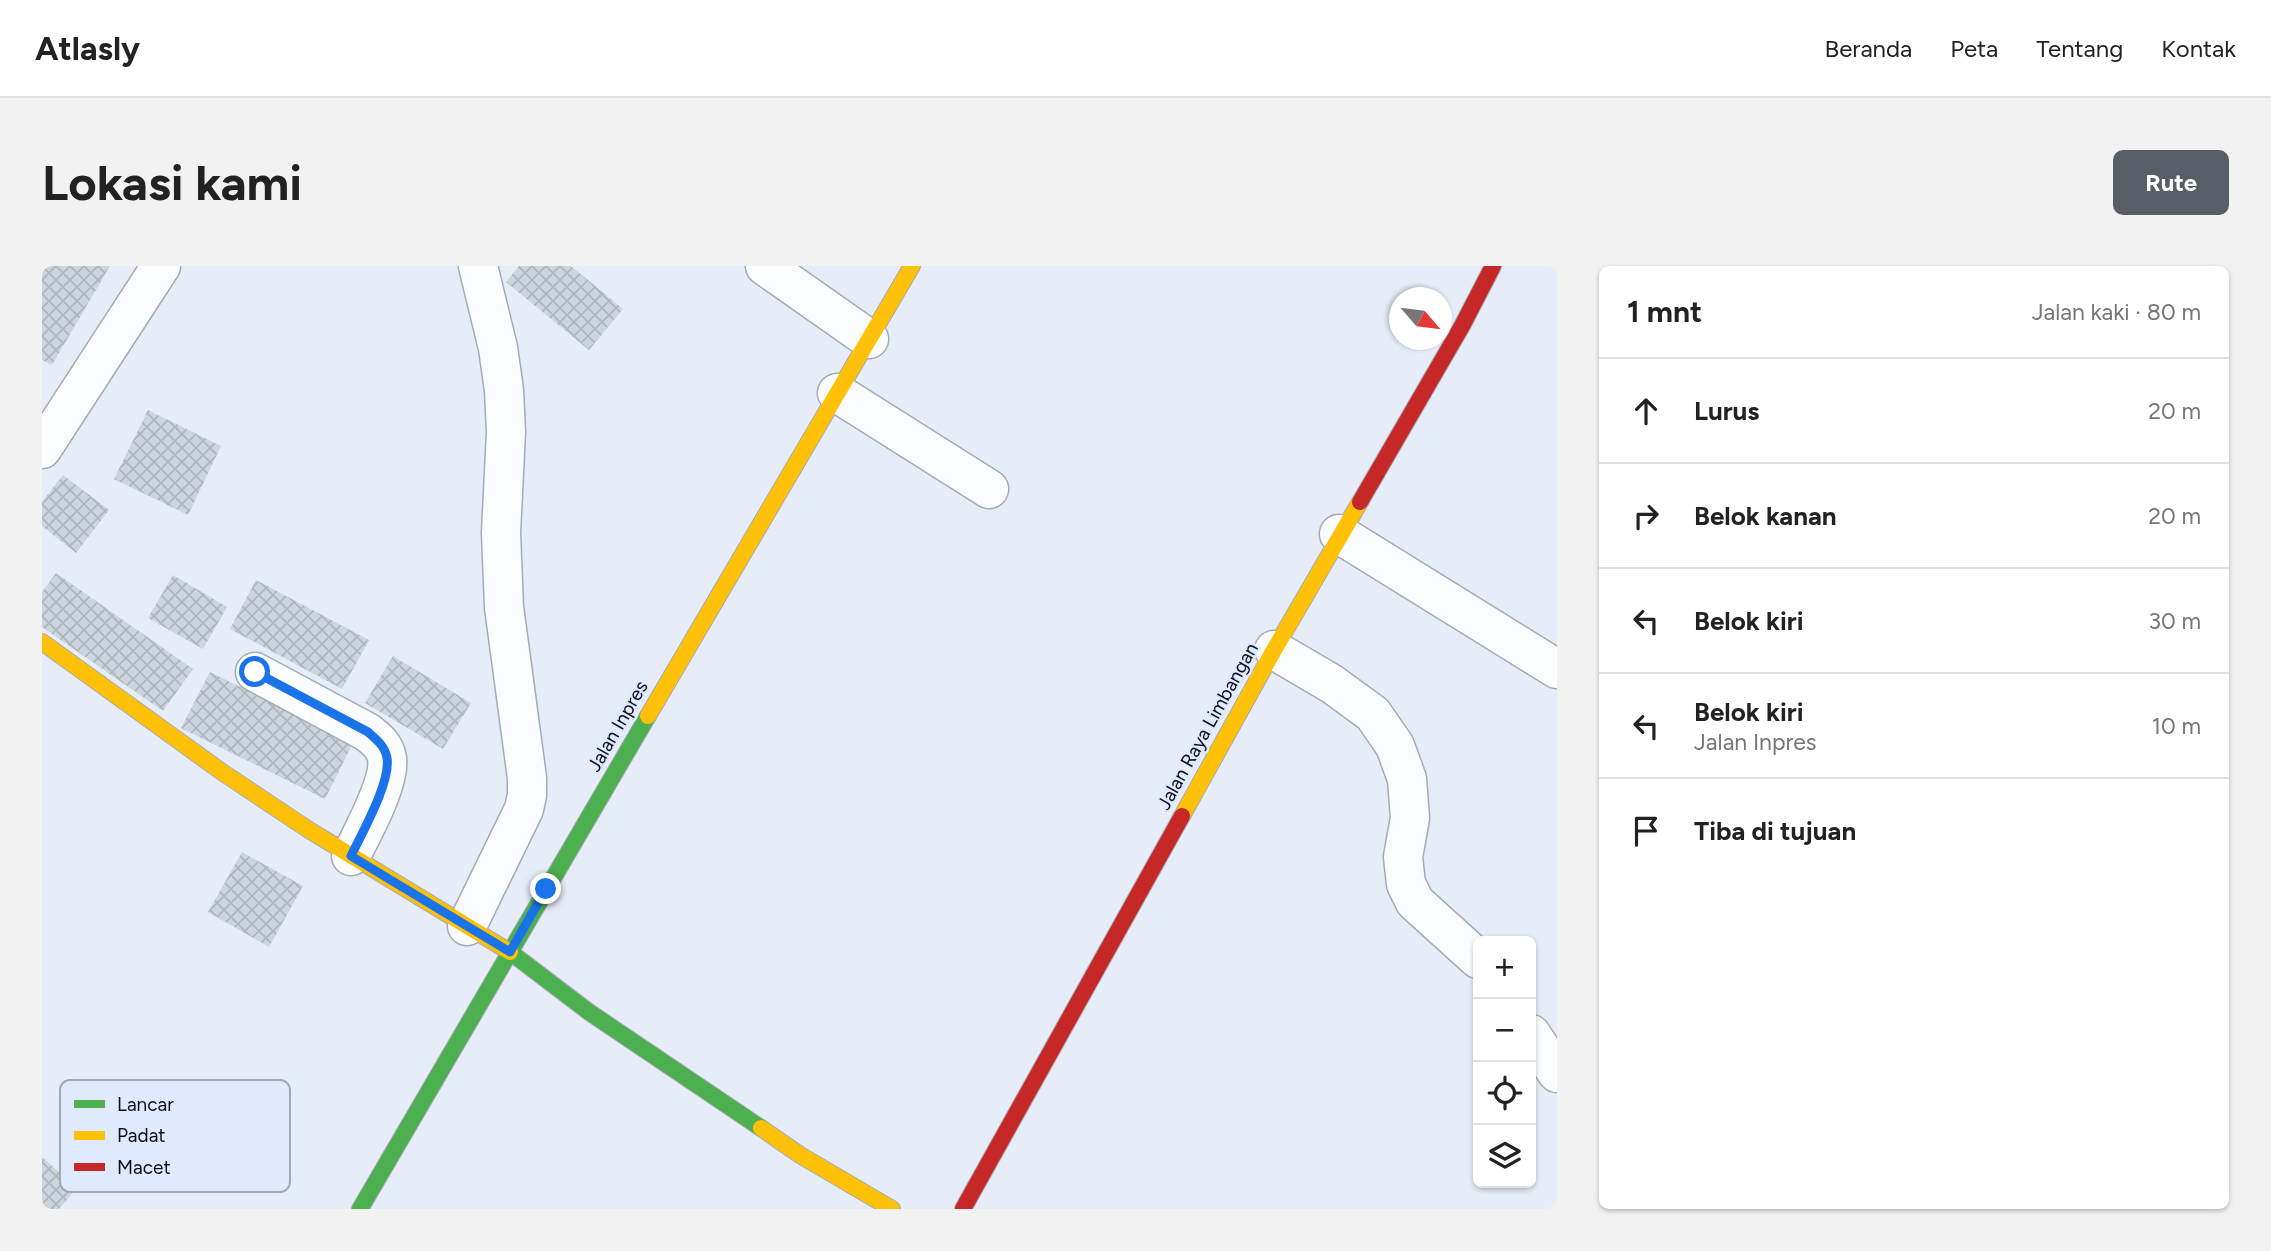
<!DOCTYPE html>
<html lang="id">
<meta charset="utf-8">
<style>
body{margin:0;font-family:Figtree,sans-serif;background:#f2f2f2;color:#222}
.controls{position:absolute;right:21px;bottom:21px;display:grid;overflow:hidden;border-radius:10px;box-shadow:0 2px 5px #0004}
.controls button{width:63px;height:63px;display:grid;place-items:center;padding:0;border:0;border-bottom:2px solid #e0e0e0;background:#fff;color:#222;font:35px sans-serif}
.compass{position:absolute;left:1347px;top:21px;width:63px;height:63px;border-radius:50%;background:#fff;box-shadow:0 2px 5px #0004;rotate:118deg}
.stop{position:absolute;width:21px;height:21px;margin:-16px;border:5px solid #1a73e8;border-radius:50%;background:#fff}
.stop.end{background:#1a73e8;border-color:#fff;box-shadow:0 2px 7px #0008}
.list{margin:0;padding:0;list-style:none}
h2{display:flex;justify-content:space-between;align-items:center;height:91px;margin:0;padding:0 28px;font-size:30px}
h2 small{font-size:23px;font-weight:400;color:#767676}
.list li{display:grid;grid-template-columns:46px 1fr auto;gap:21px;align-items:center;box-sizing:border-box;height:105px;padding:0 28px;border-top:2px solid #e0e0e0}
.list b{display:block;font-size:26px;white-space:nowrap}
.list p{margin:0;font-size:23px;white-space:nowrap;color:#767676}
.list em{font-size:23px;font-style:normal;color:#767676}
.icon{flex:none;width:38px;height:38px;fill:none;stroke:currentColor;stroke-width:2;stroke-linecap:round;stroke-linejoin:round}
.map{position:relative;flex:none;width:1515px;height:943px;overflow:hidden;border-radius:10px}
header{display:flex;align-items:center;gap:42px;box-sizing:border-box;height:98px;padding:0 35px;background:#fff;border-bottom:2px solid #e0e0e0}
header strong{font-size:33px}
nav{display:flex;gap:38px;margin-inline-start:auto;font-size:24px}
.intro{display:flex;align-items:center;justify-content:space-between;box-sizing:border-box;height:168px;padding:0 42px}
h1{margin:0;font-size:49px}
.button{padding:18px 32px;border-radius:10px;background:#585d66;color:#fff;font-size:24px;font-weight:700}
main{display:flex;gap:42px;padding:0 42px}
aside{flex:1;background:#fff;border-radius:10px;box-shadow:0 2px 5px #0004}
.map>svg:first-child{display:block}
.building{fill:url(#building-cross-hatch)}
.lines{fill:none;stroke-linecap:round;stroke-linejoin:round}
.street-casing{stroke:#a6aab3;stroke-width:41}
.fast-casing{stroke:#a6aab3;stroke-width:18}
.slow-casing{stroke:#a6aab3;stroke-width:18}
.jam-casing{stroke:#a6aab3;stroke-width:18}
.street{stroke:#fbfcfe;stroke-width:38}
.fast{stroke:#4caf50;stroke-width:16}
.slow{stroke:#ffc107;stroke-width:16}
.jam{stroke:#c62828;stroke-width:16}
.route{stroke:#1a73e8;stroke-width:9}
.labels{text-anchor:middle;stroke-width:5;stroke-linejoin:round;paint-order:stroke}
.street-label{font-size:19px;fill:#0b0f17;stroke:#e0eaff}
.key{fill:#e0eaff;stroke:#a0a8b9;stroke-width:2}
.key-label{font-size:19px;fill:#0b0f17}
</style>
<header>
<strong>Atlasly</strong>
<nav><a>Beranda</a><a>Peta</a><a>Tentang</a><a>Kontak</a></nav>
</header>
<div class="intro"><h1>Lokasi kami</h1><a class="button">Rute</a></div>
<main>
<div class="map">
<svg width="1515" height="943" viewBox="0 0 1515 943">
<defs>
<pattern id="building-cross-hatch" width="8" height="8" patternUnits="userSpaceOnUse" patternTransform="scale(1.75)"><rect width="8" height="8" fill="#ccd5dd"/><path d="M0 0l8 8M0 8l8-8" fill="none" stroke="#aeb6bd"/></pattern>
</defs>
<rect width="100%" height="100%" fill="#e7edf8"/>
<g class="building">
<polygon points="0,0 68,0 10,99 0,94"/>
<polygon points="477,0 529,0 581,43 547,84 464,16"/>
<polygon points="106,144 179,180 146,249 72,213"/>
<polygon points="21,209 67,244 34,287 0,260 0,236"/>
<polygon points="14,307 151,403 121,445 0,361 0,326"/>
<polygon points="131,309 185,341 161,383 106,352"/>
<polygon points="214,314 327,374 300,423 188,363"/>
<polygon points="351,390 429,437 401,483 323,437"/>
<polygon points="168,406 311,477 283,533 139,462"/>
<polygon points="200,586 261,620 227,681 166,646"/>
<polygon points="0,891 35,922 17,943 0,943"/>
</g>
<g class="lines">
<defs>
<g id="street">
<polyline points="723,0 827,73"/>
<polyline points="795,127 947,223"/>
<polyline points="0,183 119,0"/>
<polyline points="1297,268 1515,403"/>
<polyline points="1232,384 1290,418 1331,448 1353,480 1365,513 1368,552 1361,591 1364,618 1373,636 1436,693"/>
<path d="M213,406L325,466C334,473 343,480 345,492C349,516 320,567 309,590"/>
<polyline points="425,660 482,543 485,529 485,512 462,341 459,267 464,166 462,124 456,82 436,0"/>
<polyline points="1489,768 1515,807"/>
</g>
<g id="fast">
<polyline points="468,686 547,746 719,862"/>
<polyline points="318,943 606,450"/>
</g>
<g id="slow">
<polyline points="0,376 180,506 267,564 468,686"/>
<polyline points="606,450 870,0"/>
<polyline points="1140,550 1232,384 1318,236"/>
<polyline points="719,862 758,889 850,943"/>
</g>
<g id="jam">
<polyline points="1318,236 1420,60 1451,0"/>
<polyline points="921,943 1140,550"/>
</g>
</defs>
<use href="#street" class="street-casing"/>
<use href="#fast" class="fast-casing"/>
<use href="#slow" class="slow-casing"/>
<use href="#jam" class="jam-casing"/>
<use href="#street" class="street"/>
<use href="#fast" class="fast"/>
<use href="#slow" class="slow"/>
<use href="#jam" class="jam"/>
</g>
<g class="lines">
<path class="route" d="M213,406L326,466C334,473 343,480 345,492C349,516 320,567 309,590L468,686L504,623"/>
</g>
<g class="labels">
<g class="street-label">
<text transform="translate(575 460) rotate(-60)" y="7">Jalan Inpres</text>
<text transform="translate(1165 460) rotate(-61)" y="7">Jalan Raya Limbangan</text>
</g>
</g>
<rect x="18" y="814" width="230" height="112" rx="10" class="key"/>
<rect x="32" y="834" width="31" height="8" fill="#4caf50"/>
<rect x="32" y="865" width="31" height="9" fill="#ffc107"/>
<rect x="32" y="897" width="31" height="8" fill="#c62828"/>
<g class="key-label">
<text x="75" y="845">Lancar</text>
<text x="75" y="876">Padat</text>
<text x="75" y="908">Macet</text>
</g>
</svg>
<div class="controls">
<button>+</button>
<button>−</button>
<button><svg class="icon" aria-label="locate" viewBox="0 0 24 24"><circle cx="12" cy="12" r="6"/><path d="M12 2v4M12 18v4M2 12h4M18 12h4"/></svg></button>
<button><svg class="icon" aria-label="layers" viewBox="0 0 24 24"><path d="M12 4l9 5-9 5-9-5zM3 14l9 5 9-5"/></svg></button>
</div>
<svg class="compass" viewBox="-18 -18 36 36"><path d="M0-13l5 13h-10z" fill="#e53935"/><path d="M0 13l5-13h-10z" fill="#767676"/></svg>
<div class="stop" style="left:213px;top:406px"></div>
<div class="stop end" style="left:504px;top:623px"></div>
</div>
<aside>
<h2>1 mnt<small>Jalan kaki · 80 m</small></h2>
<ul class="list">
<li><svg class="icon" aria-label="ahead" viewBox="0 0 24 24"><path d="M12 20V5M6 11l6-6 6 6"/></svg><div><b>Lurus</b></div><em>20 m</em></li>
<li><svg class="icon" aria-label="right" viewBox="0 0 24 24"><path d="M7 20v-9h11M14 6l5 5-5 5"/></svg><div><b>Belok kanan</b></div><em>20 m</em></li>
<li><svg class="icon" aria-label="left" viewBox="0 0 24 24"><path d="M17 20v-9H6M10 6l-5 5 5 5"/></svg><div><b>Belok kiri</b></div><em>30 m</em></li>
<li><svg class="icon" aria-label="left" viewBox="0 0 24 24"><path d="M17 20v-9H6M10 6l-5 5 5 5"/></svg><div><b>Belok kiri</b><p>Jalan Inpres</p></div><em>10 m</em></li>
<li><svg class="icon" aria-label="arrive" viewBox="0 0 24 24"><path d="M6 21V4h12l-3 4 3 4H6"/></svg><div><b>Tiba di tujuan</b></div></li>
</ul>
</aside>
</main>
